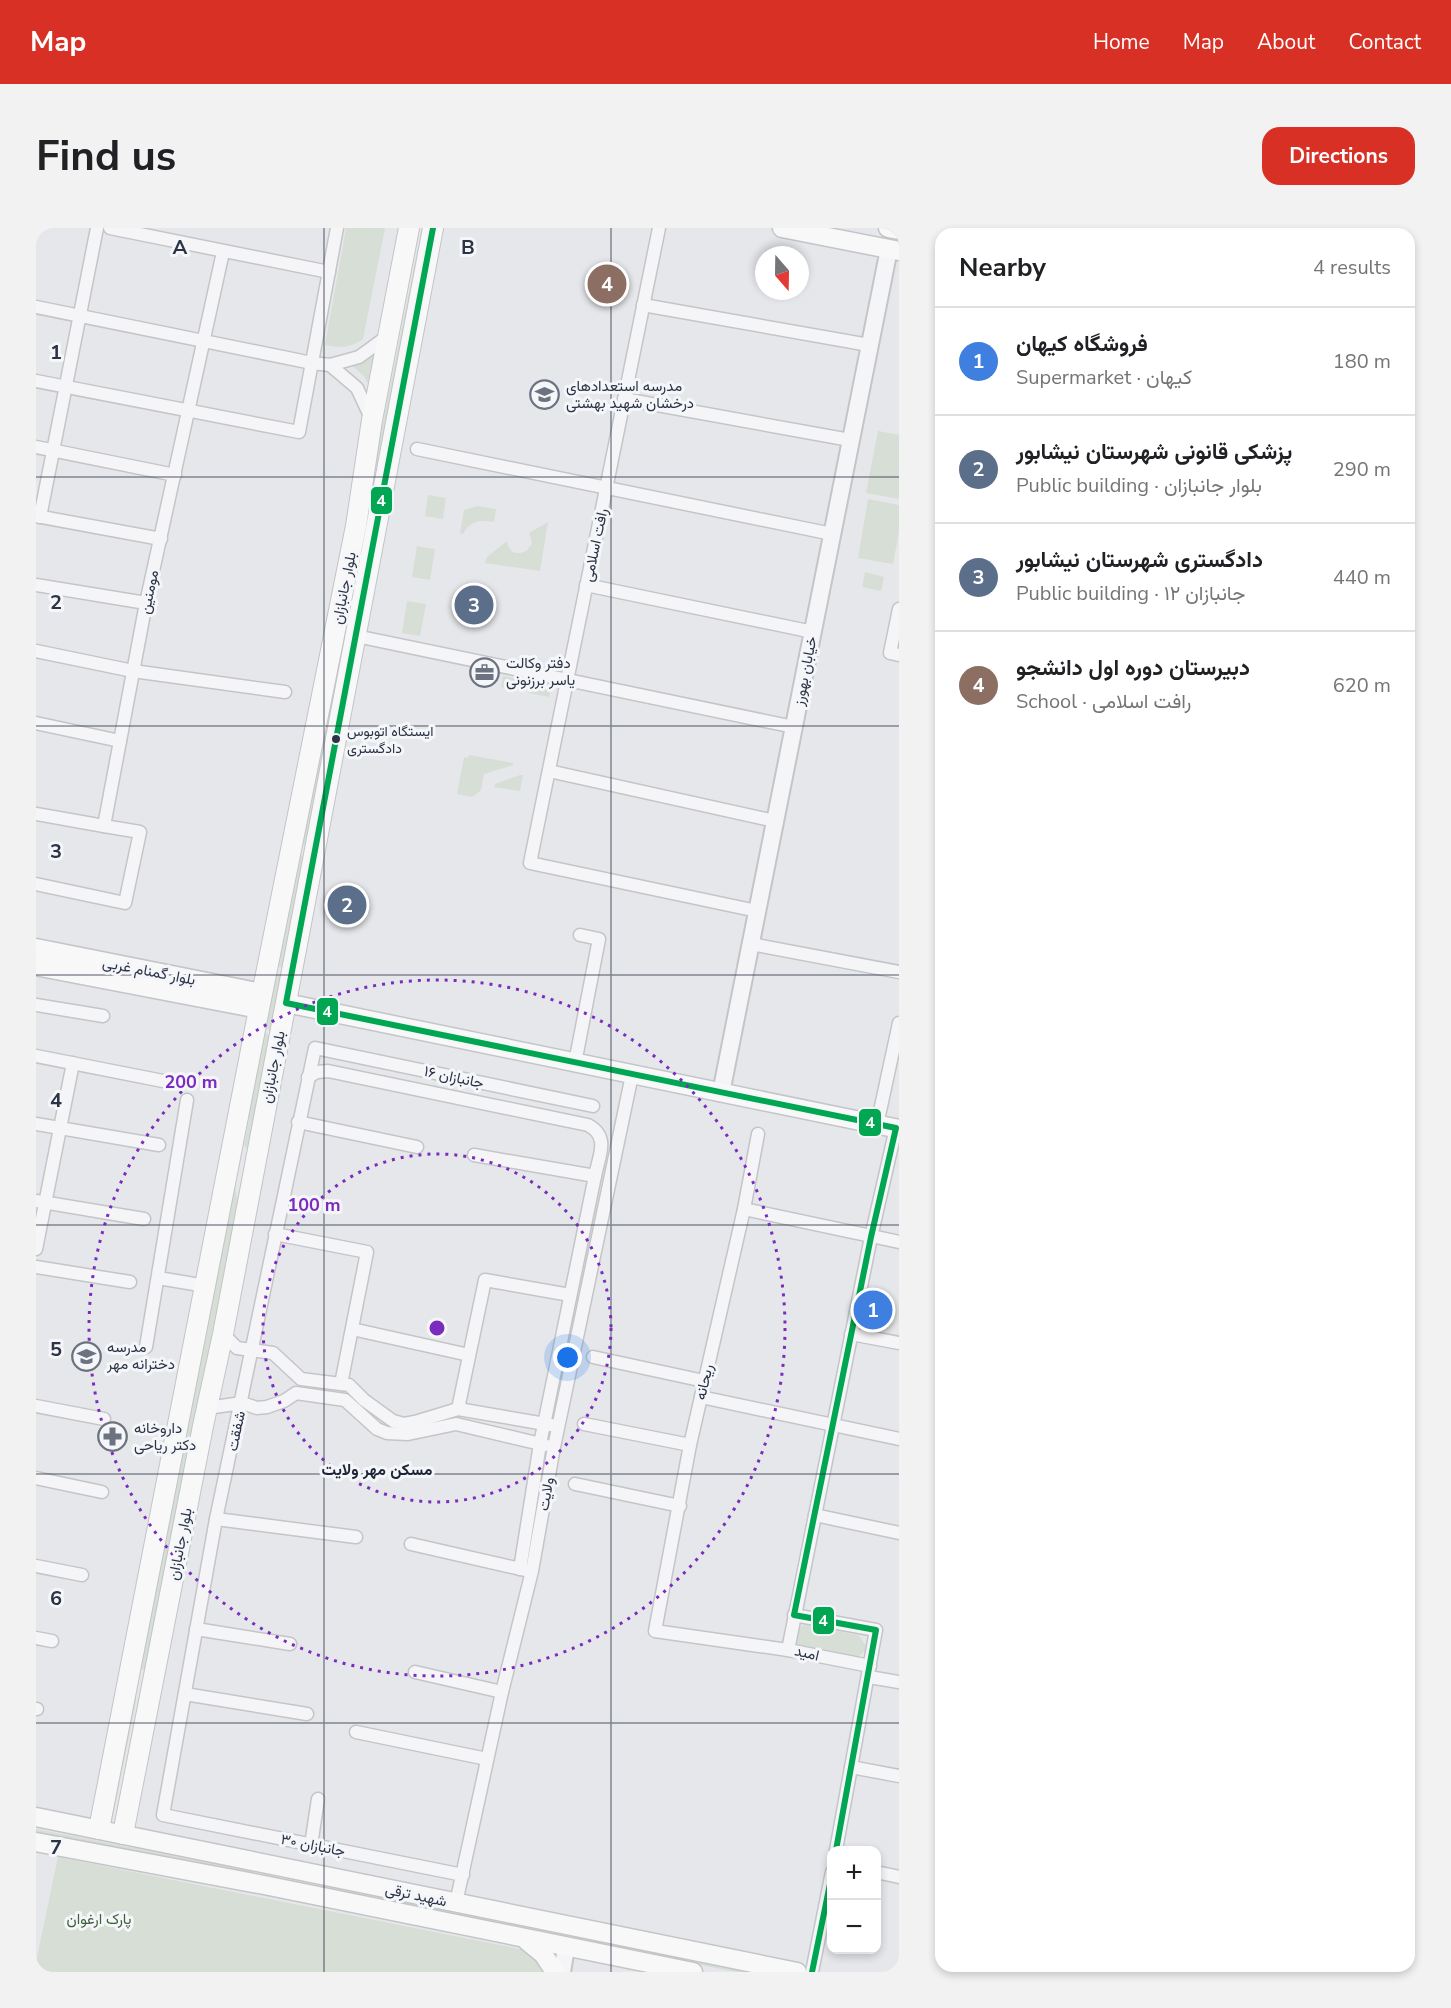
<!DOCTYPE html>
<meta charset="utf-8">
<style>
body{margin:0;font-family:"Nunito Sans",Vazirmatn,sans-serif;background:#f2f2f2;color:#202124}
.controls{position:absolute;right:18px;bottom:18px;display:grid;overflow:hidden;border-radius:12px;box-shadow:0 3px 9px #0003}
.controls button{width:54px;height:54px;display:grid;place-items:center;padding:0;border:0;border-bottom:2px solid #e0e0e0;background:#fff;color:#202124;font:30px sans-serif}
.compass{position:absolute;left:719px;top:18px;width:54px;height:54px;border-radius:50%;background:#fff;box-shadow:0 3px 9px #0003;rotate:160deg}
.you{position:absolute;left:532px;top:1130px;width:21px;height:21px;margin:-15px;border:4px solid #fff;border-radius:50%;background:#1a73e8;box-shadow:0 0 0 9px #1a73e833}
.badge{display:grid;place-items:center;width:39px;height:39px;border-radius:50%;background:#d93025;color:#fff;font-size:20px;font-weight:700}
.pin{position:absolute;translate:-50% -50%;border:3px solid #fff;box-shadow:0 2px 6px #0006}
.list{margin:0;padding:0;list-style:none}
h2{display:flex;justify-content:space-between;align-items:center;height:78px;margin:0;padding:0 24px;font-size:26px}
h2 small{font-size:20px;font-weight:400;color:#757577}
.list li{display:grid;grid-template-columns:39px 1fr auto;gap:18px;align-items:center;box-sizing:border-box;height:108px;padding:0 24px;border-top:2px solid #e0e0e0}
.list b{display:block;font-size:22px;white-space:nowrap}
.list p{margin:0;font-size:20px;white-space:nowrap;color:#757577}
.list em{font-size:20px;font-style:normal;color:#757577}
.map{position:relative;flex:none;width:863px;height:1744px;overflow:hidden;border-radius:18px}
header{display:flex;align-items:center;gap:36px;box-sizing:border-box;height:84px;padding:0 30px;background:#d93025;color:#fff}
header strong{font-size:28px}
nav{display:flex;gap:33px;margin-inline-start:auto;font-size:21px}
.intro{display:flex;align-items:center;justify-content:space-between;box-sizing:border-box;height:144px;padding:0 36px}
h1{margin:0;font-size:42px}
.button{padding:15px 27px;border-radius:18px;background:#d93025;color:#fff;font-size:21px;font-weight:700}
main{display:flex;gap:36px;padding:0 36px}
aside{flex:1;background:#fff;border-radius:18px;box-shadow:0 3px 9px #0003}
.map>svg:first-child{display:block}
.green{fill:#d6ded6}
.lines{fill:none;stroke-linecap:round;stroke-linejoin:round}
.minor-casing{stroke:#c4c5c8;stroke-width:15}
.tertiary-casing{stroke:#c4c5c8;stroke-width:20}
.secondary-casing{stroke:#c4c5c8;stroke-width:21}
.primary-casing{stroke:#c2c4c8;stroke-width:22}
.minor{stroke:#f5f5f7;stroke-width:12}
.tertiary{stroke:#f5f5f7;stroke-width:16}
.secondary{stroke:#f8f8f8;stroke-width:18}
.primary{stroke:#f8f8f8;stroke-width:20}
.bus-1-casing{stroke:#f4f6f9;stroke-width:10}
.bus-1{stroke:#00a651;stroke-width:6}
.grid{fill:none;stroke:#2b3345;stroke-width:1.5;stroke-opacity:0.55}
.ring{fill:none;stroke:#7b2cbf;stroke-width:3;stroke-dasharray:3 6}
.bus-dot{fill:#2b3345;stroke:#f4f6f9;stroke-width:2}
.labels{text-anchor:middle;stroke-width:6;stroke-linejoin:round;paint-order:stroke}
.bus-label{font-size:14px;fill:#2b3345;stroke:#f4f6f9;text-anchor:start}
.poi-label{font-size:15px;fill:#2b3345;stroke:#f4f6f9;text-anchor:start}
.street-label{font-size:15px;fill:#2b3345;stroke:#f4f6f9}
.park-label{font-size:15px;fill:#3e6038;stroke:#f4f6f9}
.neighbourhood-label{font-size:16px;font-weight:bold;fill:#1d2435;stroke:#f4f6f9}
.grid-label{font-size:20px;text-anchor:middle;font-weight:bold;fill:#2b3345;stroke:#f4f6f9;stroke-width:6;stroke-linejoin:round;paint-order:stroke}
.centre{fill:#7b2cbf;stroke:#f4f6f9;stroke-width:3}
.ring-label{font-size:18px;text-anchor:middle;font-weight:bold;fill:#7b2cbf;stroke:#f4f6f9;stroke-width:6;stroke-linejoin:round;paint-order:stroke}
.line-badge{stroke:#f4f6f9;stroke-width:2}
.badge-label{font-size:16px;text-anchor:middle;font-weight:bold;fill:#fff}
</style>
<header>
<strong>Map</strong>
<nav><a>Home</a><a>Map</a><a>About</a><a>Contact</a></nav>
</header>
<div class="intro"><h1>Find us</h1><a class="button">Directions</a></div>
<main>
<div class="map">
<svg width="863" height="1744" viewBox="0 0 863 1744">
<rect width="100%" height="100%" fill="#e6e7ea"/>
<g class="green">
<path d="M310,0H349L327,111C315,120 304,120 289,117Z"/>
<polygon points="386,0 392,0 273,619 262,615"/>
<polygon points="344,122 335,162 328,148 314,136 326,133"/>
<polygon points="842,203 863,207 863,271 830,265"/>
<polygon points="392,267 410,270 407,291 389,288"/>
<polygon points="832,271 863,277 863,304 857,336 822,330"/>
<path d="M441,278L460,281L458,294C445,292 434,292 427,306L424,305L428,282Z"/>
<path d="M512,294L504,343L449,335L451,329L471,313C473,329 490,329 496,315L493,305Z"/>
<polygon points="381,318 399,321 394,352 376,349"/>
<polygon points="829,344 848,349 845,363 826,359"/>
<polygon points="371,373 390,376 384,408 366,405"/>
<polygon points="467,448 516,457 513,469 493,465 492,460 487,456 477,457 473,461 465,459"/>
<polygon points="433,527 477,535 477,537 448,546 445,562 436,569 421,566 428,529 432,530"/>
<polygon points="484,547 487,547 484,563 458,559 459,556"/>
<polygon points="265,627 268,631 249,740 239,738 261,628"/>
<polygon points="237,746 245,747 235,802 227,800"/>
<polygon points="227,805 230,805 234,809 214,918 209,920 208,917 213,892 210,878"/>
<polygon points="201,933 204,934 199,960 202,974 110,1440 105,1442 103,1440"/>
<polygon points="769,1397 822,1407 830,1418 829,1423 821,1430 765,1420 759,1416 761,1400"/>
<polygon points="100,1464 100,1474 76,1594 73,1597"/>
<polygon points="0,1601 208,1641 215,1642 216,1645 177,1637 166,1639 0,1608"/>
<polygon points="22,1629 499,1724 513,1744 0,1744 0,1734"/>
<polygon points="243,1654 303,1660 739,1744 700,1744"/>
</g>
<g class="lines">
<defs>
<g id="minor">
<polyline points="74,0 293,44"/>
<polyline points="623,0 494,635 721,683"/>
<polyline points="607,77 833,117"/>
<polyline points="0,79 276,135 294,137"/>
<polyline points="0,153 263,204 301,0"/>
<polyline points="588,171 814,212"/>
<polyline points="335,190 321,160 294,137 323,129 353,107"/>
<polyline points="0,219 139,247"/>
<polyline points="381,221 796,306"/>
<polyline points="0,288 125,311"/>
<polyline points="4,289 61,0"/>
<polyline points="0,357 110,375"/>
<polyline points="550,357 777,404"/>
<polyline points="863,381 854,425 863,427"/>
<polyline points="320,408 758,499"/>
<polyline points="0,423 97,443 249,464"/>
<polyline points="0,495 84,513"/>
<polyline points="513,543 739,593"/>
<polyline points="0,586 68,598"/>
<polyline points="0,656 89,675 104,604 68,598 110,375 187,24"/>
<polyline points="715,716 863,744"/>
<polyline points="0,777 67,788"/>
<polyline points="0,828 127,853"/>
<polyline points="539,835 563,711 544,707"/>
<path d="M272,849L281,844L292,843L552,897C574,909 563,927 559,948L504,1216L484,1341"/>
<polyline points="262,894 381,919"/>
<polyline points="0,896 123,917"/>
<polyline points="841,897 863,795"/>
<polyline points="722,906 708,981 654,1217 619,1403 752,1422"/>
<polyline points="438,927 559,948"/>
<polyline points="0,973 108,991"/>
<polyline points="708,981 863,1014"/>
<polyline points="239,1006 331,1024 305,1156"/>
<polyline points="0,1021 37,835"/>
<polyline points="0,1039 94,1054"/>
<polyline points="122,1050 170,1058"/>
<polyline points="316,1101 433,1127"/>
<polyline points="187,1106 201,1120 237,1125 265,1151 313,1157 328,1172 357,1193 368,1196 379,1194 422,1181 515,1197"/>
<polyline points="815,1106 863,1115"/>
<polyline points="110,1119 151,872"/>
<polyline points="557,1129 668,1153"/>
<polyline points="665,1169 863,1211"/>
<polyline points="0,1178 68,1191"/>
<polyline points="171,1180 206,1175 221,1180 231,1179 248,1173 260,1165 309,1172 341,1201 351,1205 372,1206 420,1196 509,1217"/>
<polyline points="422,1181 449,1052 534,1067"/>
<polyline points="548,1196 654,1217"/>
<polyline points="0,1250 66,1264"/>
<polyline points="539,1256 644,1278"/>
<polyline points="779,1287 863,1305"/>
<polyline points="180,1291 320,1309"/>
<polyline points="375,1316 489,1342"/>
<polyline points="0,1338 46,1347"/>
<polyline points="758,1387 840,1402 800,1622"/>
<polyline points="160,1401 254,1416"/>
<polyline points="0,1410 16,1413"/>
<polyline points="834,1438 752,1422 835,1009 860,900"/>
<polyline points="379,1444 466,1464"/>
<polyline points="833,1449 863,1454"/>
<polyline points="149,1466 271,1486"/>
<polyline points="0,1481 1,1481"/>
<polyline points="320,1504 451,1531"/>
<polyline points="815,1539 863,1548"/>
<polyline points="275,1617 282,1571"/>
<polyline points="840,1644 863,1649"/>
<polyline points="427,1647 127,1587 180,1291 279,820 557,878"/>
<polyline points="420,1675 466,1464 496,1343 518,1219 596,847"/>
<polyline points="776,1744 796,1644"/>
</g>
<g id="tertiary">
<polyline points="685,865 853,21"/>
<polyline points="526,1744 530,1720"/>
</g>
<g id="secondary">
<polyline points="746,0 863,23"/>
<polyline points="852,0 863,2"/>
<polyline points="0,720 226,765"/>
<polyline points="0,738 223,781"/>
<polyline points="250,775 863,901"/>
<polyline points="0,1589 761,1744"/>
<polyline points="0,1614 228,1657 657,1744"/>
<polyline points="491,1713 507,1726 519,1744"/>
</g>
<g id="primary">
<polyline points="63,1601 223,781 320,298 336,192 373,0"/>
<polyline points="87,1606 167,1198 187,1106 397,0"/>
</g>
</defs>
<use href="#minor" class="minor-casing"/>
<use href="#tertiary" class="tertiary-casing"/>
<use href="#secondary" class="secondary-casing"/>
<use href="#primary" class="primary-casing"/>
<use href="#minor" class="minor"/>
<use href="#tertiary" class="tertiary"/>
<use href="#secondary" class="secondary"/>
<use href="#primary" class="primary"/>
<defs>
<g id="bus-1">
<polyline points="397,0 250,775 860,900 835,1009 758,1387 840,1402 800,1622"/>
<polyline points="776,1744 796,1646"/>
</g>
</defs>
<use href="#bus-1" class="bus-1-casing"/>
<use href="#bus-1" class="bus-1"/>
</g>
<path class="grid" d="M288,0V1744M575,0V1744M0,249H863M0,498H863M0,747H863M0,997H863M0,1246H863M0,1495H863"/>
<g class="ring">
<circle cx="401" cy="1100" r="174"/>
<circle cx="401" cy="1100" r="348"/>
</g>
<defs>
<symbol id="school-ring" viewBox="-11 -11 22 22"><circle r="9.5" fill="#f4f6f9" stroke="#6c727f" stroke-width="1.5"/><path d="M0-5L7-2L0 1L-7-2ZM-4 1L0 2.5L4 1V4Q0 6-4 4Z" fill="#6c727f"/></symbol>
<symbol id="office-ring" viewBox="-11 -11 22 22"><circle r="9.5" fill="#f4f6f9" stroke="#6c727f" stroke-width="1.5"/><path d="M-6-3h4V-5.5h4V-3h4V5H-6ZM-1-4.5V-3h2v-1.5ZM-6 0V1H6V0Z" fill="#6c727f"/></symbol>
<symbol id="pharmacy-ring" viewBox="-11 -11 22 22"><circle r="9.5" fill="#f4f6f9" stroke="#6c727f" stroke-width="1.5"/><path d="M-2-6h4v4h4v4h-4v4h-4v-4h-4v-4h4Z" fill="#6c727f"/></symbol>
</defs>
<g fill-rule="evenodd">
<use href="#school-ring" x="492" y="150" width="33" height="33"/>
<use href="#office-ring" x="432" y="428" width="33" height="33"/>
<use href="#school-ring" x="34" y="1112" width="33" height="33"/>
<use href="#pharmacy-ring" x="60" y="1192" width="33" height="33"/>
</g>
<circle class="bus-dot" cx="300" cy="511" r="5"/>
<g class="labels">
<g class="bus-label">
<text x="311" y="508">ایستگاه اتوبوس<tspan x="311" dy="17">دادگستری</tspan></text>
</g>
<g class="poi-label">
<text x="530" y="163">مدرسه استعدادهای<tspan x="530" dy="17">درخشان شهید بهشتی</tspan></text>
<text x="470" y="440">دفتر وکالت<tspan x="470" dy="17">یاسر برزنونی</tspan></text>
<text x="71" y="1124">مدرسه<tspan x="71" dy="17">دخترانه مهر</tspan></text>
<text x="98" y="1205">داروخانه<tspan x="98" dy="17">دکتر ریاحی</tspan></text>
</g>
<g class="street-label">
<text transform="translate(559 317) rotate(-78)" y="5">رافت اسلامی</text>
<text transform="translate(308 360) rotate(-79)" y="5">بلوار جانبازان</text>
<text transform="translate(113 364) rotate(-78)" y="5">مومنین</text>
<text transform="translate(769 443) rotate(-79)" y="5">خیابان بهورز</text>
<text transform="translate(113 743) rotate(11)" y="5">بلوار گمنام غربی</text>
<text transform="translate(237 839) rotate(-79)" y="5">بلوار جانبازان</text>
<text transform="translate(418 849) rotate(12)" y="5">جانبازان ۱۶</text>
<text transform="translate(668 1154) rotate(-77)" y="5">ریحانه</text>
<text transform="translate(200 1203) rotate(-78)" y="5">شفقت</text>
<text transform="translate(510 1266) rotate(-80)" y="5">ولایت</text>
<text transform="translate(144 1316) rotate(-79)" y="5">بلوار جانبازان</text>
<text transform="translate(771 1425) rotate(13)" y="5">امید</text>
<text transform="translate(277 1617) rotate(11)" y="5">جانبازان ۳۰</text>
<text transform="translate(380 1667) rotate(12)" y="5">شهید ترقی</text>
</g>
<g class="park-label">
<text x="63" y="1696">پارک ارغوان</text>
</g>
<g class="neighbourhood-label">
<text x="341" y="1247">مسکن مهر ولایت</text>
</g>
</g>
<g class="grid-label">
<text x="144" y="26">A</text>
<text x="432" y="26">B</text>
<text x="20" y="131">1</text>
<text x="20" y="381">2</text>
<text x="20" y="630">3</text>
<text x="20" y="879">4</text>
<text x="20" y="1128">5</text>
<text x="20" y="1377">6</text>
<text x="20" y="1626">7</text>
</g>
<circle cx="401" cy="1100" r="9" class="centre"/>
<g class="ring-label">
<text x="155" y="860">200 m</text>
<text x="278" y="983">100 m</text>
</g>
<g class="line-badge">
<rect x="334" y="258" width="23" height="29" rx="6" fill="#00a651"/>
<rect x="280" y="769" width="23" height="29" rx="6" fill="#00a651"/>
<rect x="822" y="880" width="24" height="29" rx="6" fill="#00a651"/>
<rect x="776" y="1378" width="23" height="29" rx="6" fill="#00a651"/>
</g>
<g class="badge-label">
<text x="345" y="278">4</text>
<text x="291" y="789">4</text>
<text x="834" y="900">4</text>
<text x="787" y="1398">4</text>
</g>
</svg>
<div class="controls">
<button>+</button>
<button>−</button>
</div>
<svg class="compass" viewBox="-18 -18 36 36"><path d="M0-13l5 13h-10z" fill="#e53935"/><path d="M0 13l5-13h-10z" fill="#757577"/></svg>
<div class="you"></div>
<div class="pin badge" style="left:837px;top:1082px;background:#3f7fe0">1</div>
<div class="pin badge" style="left:311px;top:677px;background:#5c6f8a">2</div>
<div class="pin badge" style="left:438px;top:377px;background:#5c6f8a">3</div>
<div class="pin badge" style="left:571px;top:56px;background:#8d6e63">4</div>
</div>
<aside>
<h2>Nearby<small>4 results</small></h2>
<ul class="list">
<li><span class="badge" style="background:#3f7fe0">1</span><div><b>فروشگاه کیهان</b><p>Supermarket · کیهان</p></div><em>180 m</em></li>
<li><span class="badge" style="background:#5c6f8a">2</span><div><b>پزشکی قانونی شهرستان نیشابور</b><p>Public building · بلوار جانبازان</p></div><em>290 m</em></li>
<li><span class="badge" style="background:#5c6f8a">3</span><div><b>دادگستری شهرستان نیشابور</b><p>Public building · جانبازان ۱۲</p></div><em>440 m</em></li>
<li><span class="badge" style="background:#8d6e63">4</span><div><b>دبیرستان دوره اول دانشجو</b><p>School · رافت اسلامی</p></div><em>620 m</em></li>
</ul>
</aside>
</main>
